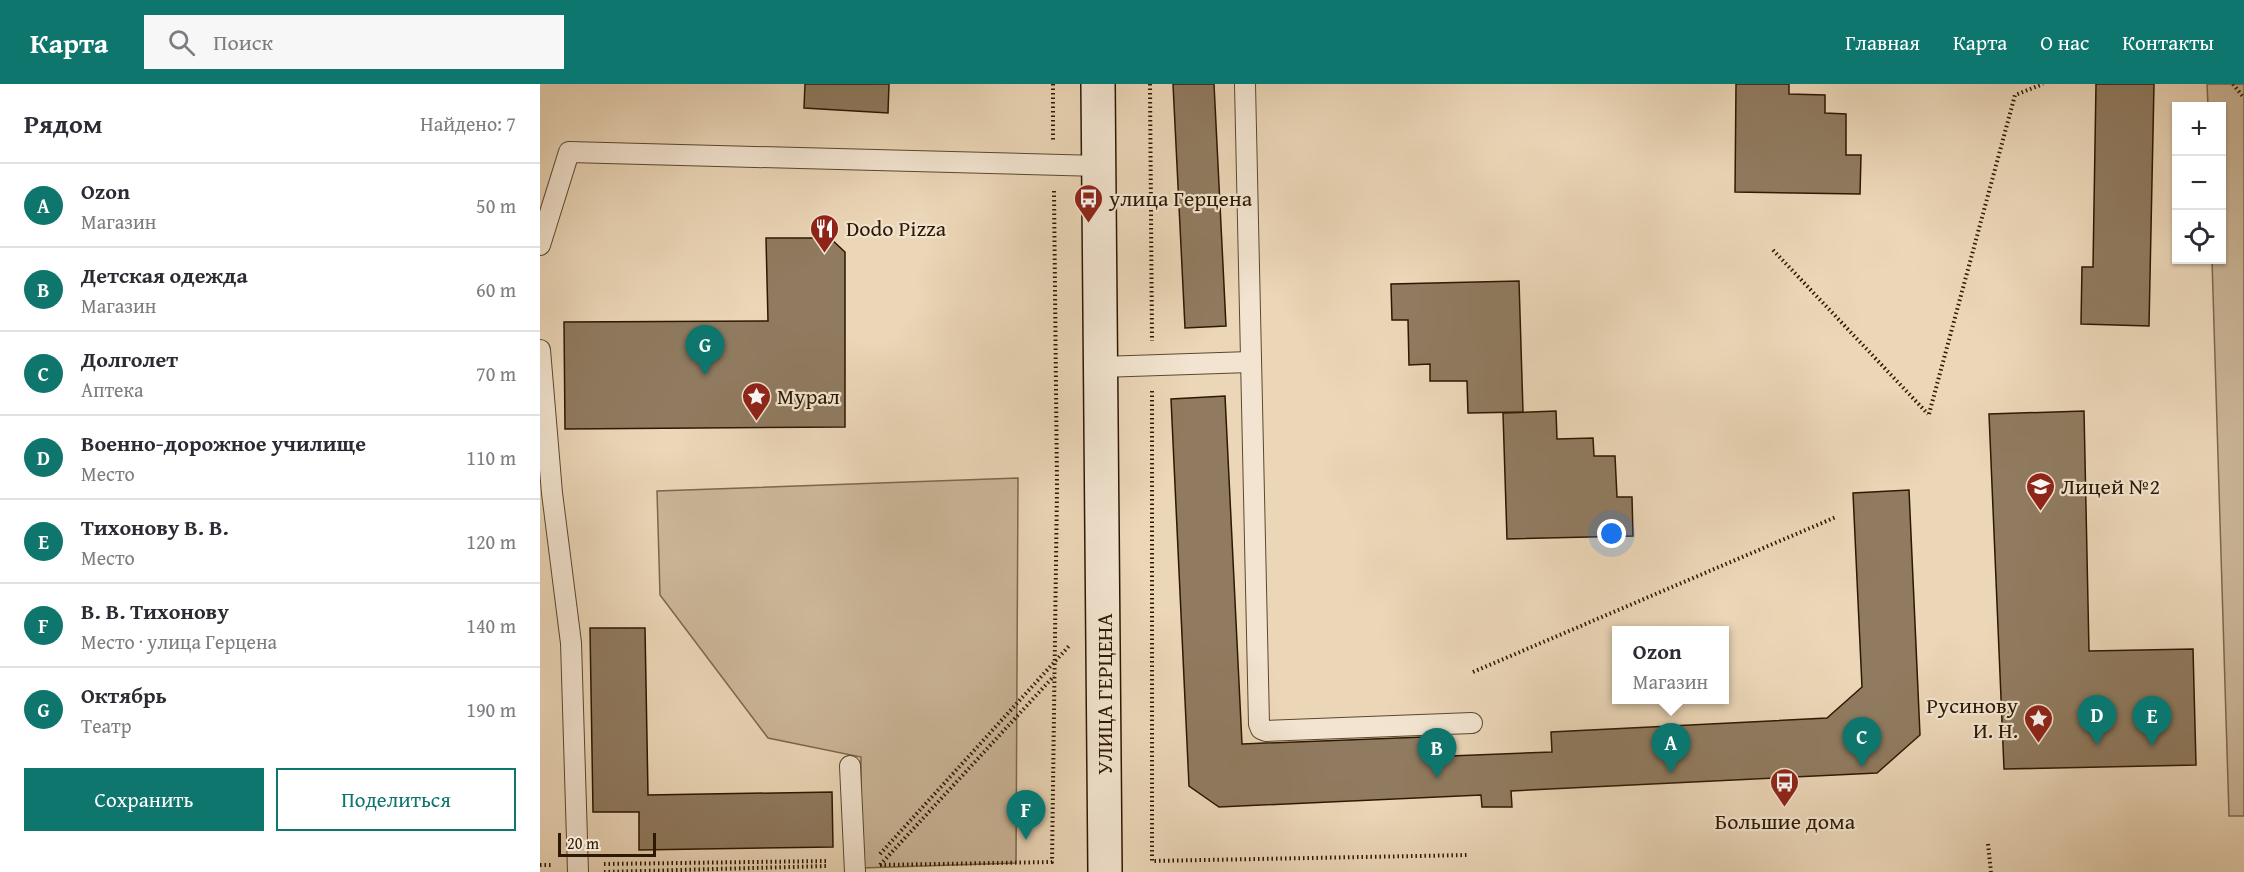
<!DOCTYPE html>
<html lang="ru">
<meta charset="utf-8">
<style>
body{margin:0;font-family:"Gentium Book Plus",serif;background:#f7f7f7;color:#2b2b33}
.controls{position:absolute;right:18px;top:18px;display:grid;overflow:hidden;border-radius:0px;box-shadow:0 2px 4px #0004}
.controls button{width:54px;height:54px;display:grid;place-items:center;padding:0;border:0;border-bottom:2px solid #e1e1e2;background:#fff;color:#2b2b33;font:30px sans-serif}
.scale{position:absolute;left:18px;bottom:15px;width:98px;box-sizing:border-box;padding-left:6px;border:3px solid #2d1802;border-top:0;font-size:16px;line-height:21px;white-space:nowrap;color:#2d1802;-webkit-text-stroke:4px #f2e4d0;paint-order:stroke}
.you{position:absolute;left:1072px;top:450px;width:21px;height:21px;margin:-15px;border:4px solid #fff;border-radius:50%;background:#1a73e8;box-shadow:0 0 0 9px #1a73e833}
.badge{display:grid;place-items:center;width:39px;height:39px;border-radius:50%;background:#0f766e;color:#fff;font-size:20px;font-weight:700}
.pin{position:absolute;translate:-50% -50px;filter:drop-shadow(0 2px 3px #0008)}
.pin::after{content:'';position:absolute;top:32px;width:21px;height:18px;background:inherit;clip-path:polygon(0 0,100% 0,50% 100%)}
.popup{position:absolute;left:1072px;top:542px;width:117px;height:78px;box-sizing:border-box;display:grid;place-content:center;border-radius:0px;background:#fff;filter:drop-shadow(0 2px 4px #0005);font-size:20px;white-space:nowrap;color:#7c7c81}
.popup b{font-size:22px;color:#2b2b33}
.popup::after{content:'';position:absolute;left:50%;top:100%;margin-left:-12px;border:12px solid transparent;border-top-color:#fff}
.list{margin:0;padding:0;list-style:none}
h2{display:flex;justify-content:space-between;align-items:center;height:78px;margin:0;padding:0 24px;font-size:26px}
h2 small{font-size:20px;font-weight:400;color:#7c7c81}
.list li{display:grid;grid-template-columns:39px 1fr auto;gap:18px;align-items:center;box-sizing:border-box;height:84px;padding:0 24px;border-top:2px solid #e1e1e2}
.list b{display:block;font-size:22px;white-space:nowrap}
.list p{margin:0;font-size:20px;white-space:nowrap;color:#7c7c81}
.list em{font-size:20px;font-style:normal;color:#7c7c81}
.actions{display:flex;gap:12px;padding:18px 24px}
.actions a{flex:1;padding:14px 0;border:2px solid #0f766e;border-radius:0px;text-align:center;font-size:21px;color:#0f766e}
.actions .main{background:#0f766e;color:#fff}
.icon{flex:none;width:33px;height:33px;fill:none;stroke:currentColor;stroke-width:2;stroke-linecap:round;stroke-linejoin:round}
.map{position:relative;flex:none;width:1704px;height:788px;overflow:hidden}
header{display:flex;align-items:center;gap:36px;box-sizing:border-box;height:84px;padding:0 30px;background:#0f766e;color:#fff}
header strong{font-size:28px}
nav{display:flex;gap:33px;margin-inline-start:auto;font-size:21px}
.search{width:420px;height:54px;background:#f7f7f7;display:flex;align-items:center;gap:15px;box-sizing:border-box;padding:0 21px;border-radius:0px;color:#7c7c81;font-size:22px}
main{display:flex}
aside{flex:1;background:#fff}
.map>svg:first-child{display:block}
.green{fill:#cbb698;stroke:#7c674d;stroke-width:1.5}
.building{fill:#907b60;stroke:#2d1802;stroke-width:1.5}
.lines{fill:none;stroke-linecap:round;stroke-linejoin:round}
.lane-casing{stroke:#5c482f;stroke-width:22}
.secondary-casing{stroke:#2d1802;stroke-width:36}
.path{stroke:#2d1802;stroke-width:4;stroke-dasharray:1.5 3;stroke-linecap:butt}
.lane{stroke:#f2e4d0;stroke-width:20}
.secondary{stroke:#f2e4d0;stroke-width:33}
.labels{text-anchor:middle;stroke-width:4.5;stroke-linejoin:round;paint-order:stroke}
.poi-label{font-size:22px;fill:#2d1802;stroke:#f2e4d0;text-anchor:start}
.street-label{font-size:22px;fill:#2d1802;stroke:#f2e4d0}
</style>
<header>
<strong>Карта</strong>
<div class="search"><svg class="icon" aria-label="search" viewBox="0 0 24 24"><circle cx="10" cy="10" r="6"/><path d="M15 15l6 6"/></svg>Поиск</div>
<nav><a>Главная</a><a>Карта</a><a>О нас</a><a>Контакты</a></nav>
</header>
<main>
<aside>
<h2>Рядом<small>Найдено: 7</small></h2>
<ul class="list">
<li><span class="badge">A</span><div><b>Ozon</b><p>Магазин</p></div><em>50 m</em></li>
<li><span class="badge">B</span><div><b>Детская одежда</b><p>Магазин</p></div><em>60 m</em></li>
<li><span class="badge">C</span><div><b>Долголет</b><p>Аптека</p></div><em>70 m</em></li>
<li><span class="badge">D</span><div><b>Военно-дорожное училище</b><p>Место</p></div><em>110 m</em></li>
<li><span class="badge">E</span><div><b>Тихонову В. В.</b><p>Место</p></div><em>120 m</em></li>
<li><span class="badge">F</span><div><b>В. В. Тихонову</b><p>Место · улица Герцена</p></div><em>140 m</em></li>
<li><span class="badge">G</span><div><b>Октябрь</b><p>Театр</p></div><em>190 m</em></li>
</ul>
<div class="actions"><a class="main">Сохранить</a><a>Поделиться</a></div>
</aside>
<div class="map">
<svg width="1704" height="788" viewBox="0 0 1704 788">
<rect width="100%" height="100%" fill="#ebd6b7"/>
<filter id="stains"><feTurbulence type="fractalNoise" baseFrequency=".00333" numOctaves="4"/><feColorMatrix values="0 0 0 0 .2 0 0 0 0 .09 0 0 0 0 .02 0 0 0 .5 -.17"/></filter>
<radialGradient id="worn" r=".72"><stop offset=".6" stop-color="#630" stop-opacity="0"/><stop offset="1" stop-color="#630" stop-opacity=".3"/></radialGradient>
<g class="green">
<polygon points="1667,0 1704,0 1704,732 1689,732 1672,176 1682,176 1682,22 1668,22"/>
<polygon points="478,394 476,779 321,784 321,673 228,654 120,511 117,407"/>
</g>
<g class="building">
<polygon points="265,0 349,0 348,29 264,24"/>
<polygon points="633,0 674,0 686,242 645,244"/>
<polygon points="1196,0 1249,0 1249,10 1285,11 1285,29 1306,30 1306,71 1321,71 1320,110 1195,108"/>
<polygon points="1556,0 1614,0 1609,242 1541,240 1542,183 1553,183"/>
<polygon points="226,154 282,154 292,156 305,168 305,343 25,345 24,238 228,237"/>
<polygon points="979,197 983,328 928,329 927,297 890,297 890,280 869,281 868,236 852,236 851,200"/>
<polygon points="685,312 702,660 909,652 910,672 1012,668 1011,648 1287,634 1322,603 1313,409 1369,406 1380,651 1337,689 971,707 972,723 942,723 941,711 679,723 649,702 631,315"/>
<polygon points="1016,327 1017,355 1053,354 1054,372 1075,372 1077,413 1092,413 1093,452 967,455 963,329"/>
<polygon points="1544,327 1549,567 1653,565 1656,681 1464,685 1449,330"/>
<polygon points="50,544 105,544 108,711 292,708 293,763 99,766 99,728 53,728"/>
</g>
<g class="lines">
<defs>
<g id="lane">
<polyline points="705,0 719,640 721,645 726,647 932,639"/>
<polyline points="0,161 29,68 559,82"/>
<polyline points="0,266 12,409 31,559 38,788"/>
<polyline points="561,283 710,278"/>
<polyline points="310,682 315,788"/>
</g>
<polyline id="secondary" points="558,0 565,788"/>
</defs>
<use href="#lane" class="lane-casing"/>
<use href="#secondary" class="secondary-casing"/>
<g class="path">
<polyline points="513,0 513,56"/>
<polyline points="610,0 612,257"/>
<polyline points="1693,0 1704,14"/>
<polyline points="1233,166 1388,330"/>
<polyline points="612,307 612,777 928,771"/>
<polyline points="1389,330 1475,11 1503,0"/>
<polyline points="933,588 1296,433"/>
<polyline points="1448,760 1451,788"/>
<polyline points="340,770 529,562"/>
<polyline points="64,780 288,777"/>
<polyline points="0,781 12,781"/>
<polyline points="340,781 512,778 517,404 514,106"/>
<polyline points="340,781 514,592"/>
<polyline points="64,788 288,782"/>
</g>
<use href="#lane" class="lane"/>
<use href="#secondary" class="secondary"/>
</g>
<defs>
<symbol id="bus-pin" viewBox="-11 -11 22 30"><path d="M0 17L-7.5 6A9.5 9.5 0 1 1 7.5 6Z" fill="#8f2418" stroke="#f2e4d0"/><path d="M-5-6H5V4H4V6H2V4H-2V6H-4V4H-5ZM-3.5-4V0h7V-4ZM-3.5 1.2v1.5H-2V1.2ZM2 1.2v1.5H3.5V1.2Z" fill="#fff"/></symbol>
<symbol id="restaurant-pin" viewBox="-11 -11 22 30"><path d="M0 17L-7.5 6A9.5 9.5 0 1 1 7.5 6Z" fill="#8f2418" stroke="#f2e4d0"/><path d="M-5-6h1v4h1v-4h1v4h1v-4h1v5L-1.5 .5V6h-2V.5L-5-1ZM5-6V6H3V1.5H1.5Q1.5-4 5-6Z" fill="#fff"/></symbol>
<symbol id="sight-pin" viewBox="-11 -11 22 30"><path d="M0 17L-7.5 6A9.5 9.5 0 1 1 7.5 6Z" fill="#8f2418" stroke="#f2e4d0"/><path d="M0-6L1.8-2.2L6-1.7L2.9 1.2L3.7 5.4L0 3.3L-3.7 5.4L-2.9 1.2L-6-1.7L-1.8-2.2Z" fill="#fff"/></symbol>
<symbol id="school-pin" viewBox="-11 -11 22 30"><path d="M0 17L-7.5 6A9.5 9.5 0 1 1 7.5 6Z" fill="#8f2418" stroke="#f2e4d0"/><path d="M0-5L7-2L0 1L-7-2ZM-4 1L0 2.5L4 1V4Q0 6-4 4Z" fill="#fff"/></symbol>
</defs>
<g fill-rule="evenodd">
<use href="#bus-pin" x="532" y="98" width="33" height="45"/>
<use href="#restaurant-pin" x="268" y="128" width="33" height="45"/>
<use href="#sight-pin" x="200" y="296" width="33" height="45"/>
<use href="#school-pin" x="1484" y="386" width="33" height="45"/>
<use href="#sight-pin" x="1482" y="618" width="33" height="45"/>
<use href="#bus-pin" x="1228" y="682" width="33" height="45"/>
</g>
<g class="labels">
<g class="poi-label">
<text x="569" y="122">улица Герцена</text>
<text x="306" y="152">Dodo Pizza</text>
<text x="237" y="320">Мурал</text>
<text x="1521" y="410">Лицей №2</text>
<text x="1478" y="629" text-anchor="end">Русинову<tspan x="1478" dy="25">И. Н.</tspan></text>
<text x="1245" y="745" text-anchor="middle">Большие дома</text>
</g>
<g class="street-label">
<text transform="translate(564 610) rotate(-90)" y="8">УЛИЦА ГЕРЦЕНА</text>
</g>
</g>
<rect width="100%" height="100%" filter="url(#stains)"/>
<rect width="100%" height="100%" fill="url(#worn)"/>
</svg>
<div class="controls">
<button>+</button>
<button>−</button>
<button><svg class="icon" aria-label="locate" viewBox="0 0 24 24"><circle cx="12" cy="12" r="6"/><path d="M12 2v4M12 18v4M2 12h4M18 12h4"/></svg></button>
</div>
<div class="scale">20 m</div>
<div class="you"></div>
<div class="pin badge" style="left:1131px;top:689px">A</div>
<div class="popup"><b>Ozon</b>Магазин</div>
<div class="pin badge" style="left:897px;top:694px">B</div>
<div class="pin badge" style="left:1322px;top:683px">C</div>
<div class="pin badge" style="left:1557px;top:661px">D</div>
<div class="pin badge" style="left:1612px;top:662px">E</div>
<div class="pin badge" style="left:486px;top:756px">F</div>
<div class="pin badge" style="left:165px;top:291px">G</div>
</div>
</main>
